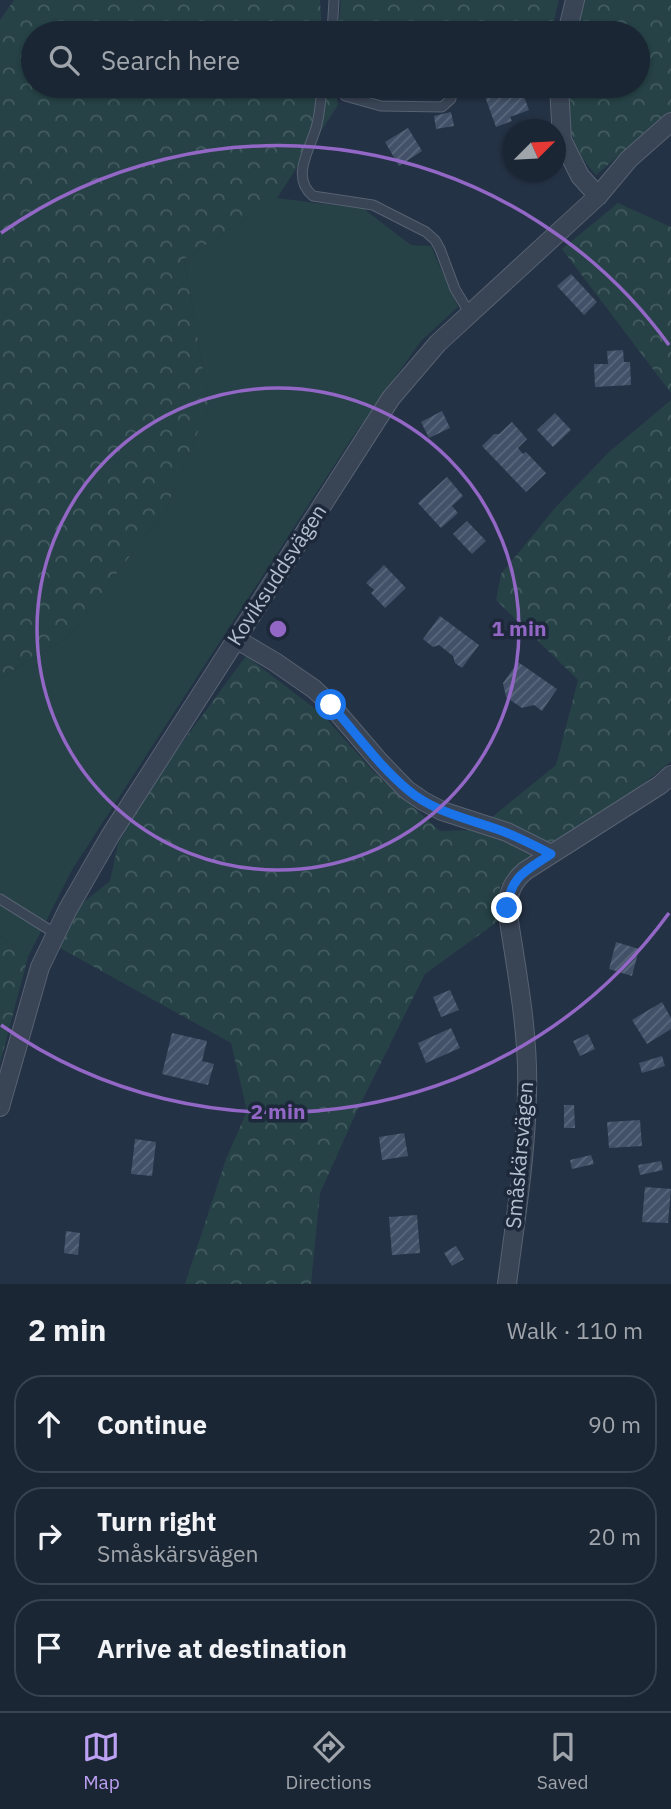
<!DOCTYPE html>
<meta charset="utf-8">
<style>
body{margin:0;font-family:"IBM Plex Sans",sans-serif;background:#242e3c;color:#f1f3f6}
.compass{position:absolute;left:503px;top:119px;width:63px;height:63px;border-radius:50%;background:#1b2634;box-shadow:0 2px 5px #0004;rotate:66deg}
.stop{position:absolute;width:21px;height:21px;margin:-16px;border:5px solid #1a73e8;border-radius:50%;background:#fff}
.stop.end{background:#1a73e8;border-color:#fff;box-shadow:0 2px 7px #0008}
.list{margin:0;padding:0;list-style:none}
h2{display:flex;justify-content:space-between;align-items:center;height:91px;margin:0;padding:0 28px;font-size:30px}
h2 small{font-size:23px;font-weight:400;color:#a0a5ac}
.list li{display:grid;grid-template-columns:46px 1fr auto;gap:21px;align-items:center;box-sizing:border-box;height:98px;margin:0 14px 14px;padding:0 14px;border:2px solid #39434f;border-radius:28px}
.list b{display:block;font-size:26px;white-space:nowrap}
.list p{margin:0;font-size:23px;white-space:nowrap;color:#a0a5ac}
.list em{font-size:23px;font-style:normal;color:#a0a5ac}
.icon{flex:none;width:38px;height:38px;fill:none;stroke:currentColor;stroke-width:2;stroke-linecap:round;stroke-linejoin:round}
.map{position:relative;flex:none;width:671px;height:1284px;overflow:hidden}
.search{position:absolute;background:#1b2634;box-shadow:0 2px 5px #0004;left:21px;right:21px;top:21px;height:77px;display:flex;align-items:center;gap:18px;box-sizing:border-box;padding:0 24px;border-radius:38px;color:#a0a5ac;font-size:26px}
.sheet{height:427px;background:#1b2634}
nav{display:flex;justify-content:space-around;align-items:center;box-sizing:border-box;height:98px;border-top:2px solid #39434f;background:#1b2634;font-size:19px;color:#a0a5ac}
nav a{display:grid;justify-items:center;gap:4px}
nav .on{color:#bca0f2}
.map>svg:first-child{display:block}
.grass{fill:#264246}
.forest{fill:url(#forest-crowns)}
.building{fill:url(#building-hatch)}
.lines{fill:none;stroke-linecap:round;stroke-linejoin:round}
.service-casing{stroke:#576272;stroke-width:11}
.minor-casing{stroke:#576272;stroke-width:20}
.service{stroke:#394454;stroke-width:9}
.minor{stroke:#394454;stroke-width:18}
.route{stroke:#1a73e8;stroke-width:9}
.ring{fill:none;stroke:#9367c5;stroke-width:3.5}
.labels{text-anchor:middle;stroke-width:7;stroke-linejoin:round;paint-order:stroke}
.street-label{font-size:21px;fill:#b6bfce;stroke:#1d293a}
.centre{fill:#9367c5;stroke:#1d293a;stroke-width:3.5}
.ring-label{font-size:21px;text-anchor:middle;font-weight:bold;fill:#9367c5;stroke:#1d293a;stroke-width:7;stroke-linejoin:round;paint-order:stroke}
</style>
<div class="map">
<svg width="671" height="1284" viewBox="0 0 671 1284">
<defs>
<pattern id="forest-crowns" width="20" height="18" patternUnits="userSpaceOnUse" patternTransform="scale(1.75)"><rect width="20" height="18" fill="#264246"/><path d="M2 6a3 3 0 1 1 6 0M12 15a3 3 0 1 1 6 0" fill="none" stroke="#435c60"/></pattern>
<pattern id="building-hatch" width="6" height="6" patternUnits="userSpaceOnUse" patternTransform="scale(1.75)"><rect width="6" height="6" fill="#425168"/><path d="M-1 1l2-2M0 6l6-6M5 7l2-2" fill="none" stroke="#5b687c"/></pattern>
</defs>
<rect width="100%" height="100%" fill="#243245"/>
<polygon class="grass" points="277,198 364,209 411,245 431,246 458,307 421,341 350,441 72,870 28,957 0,936 0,678 68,637 166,509 209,405 184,259"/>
<g class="forest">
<polygon points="14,0 320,0 322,33 33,33 33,86 334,86 338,105 277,198 184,259 209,405 166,509 68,637 0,678 0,20"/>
<polygon points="341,0 559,0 551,33 468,33 451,29 420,31 412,33 338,33"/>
<path d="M583,0H671V113L654,125L596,175C570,146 565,124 570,86H638V33H578Z"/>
<polygon points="618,203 671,227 671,393 562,249"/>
<polygon points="671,400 671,761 641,786 567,833 514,873 500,886 501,919 425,974 356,1113 320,1193 311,1284 185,1284 226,1159 247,1111 231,1043 60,948 80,905 110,881 118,844 157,777 246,656 322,714 373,771 440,831 476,830 556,765 578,680 496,600 501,574 555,508 609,452"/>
<polygon points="0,936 28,957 0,1063"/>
</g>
<g class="building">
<polygon points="170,23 171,33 141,33 140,25"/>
<polygon points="419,86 443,86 442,98 418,96"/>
<polygon points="520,86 529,110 510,117 512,121 496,127 483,91 495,87 498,93"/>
<polygon points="451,112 454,126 436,129 434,116"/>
<polygon points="408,128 422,151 399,166 385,142"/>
<polygon points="571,274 597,302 584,315 557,286"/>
<polygon points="623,350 624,362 630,362 631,385 595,387 594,364 608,364 607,351"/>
<polygon points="442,411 450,428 429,438 421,422"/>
<polygon points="555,413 571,430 553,447 537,430"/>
<polygon points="512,422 527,439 518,448 523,454 526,452 546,473 526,492 482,446 494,434 499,434"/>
<polygon points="447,477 463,496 452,506 458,513 441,528 418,503"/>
<polygon points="467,521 486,541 472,554 453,534"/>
<polygon points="384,565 406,588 385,608 371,593 374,590 366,583"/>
<polygon points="440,616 479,645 462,668 455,663 453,656 439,645 433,647 423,639"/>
<polygon points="518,662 557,689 542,711 534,705 522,708 506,697 503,683"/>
<polygon points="616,942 639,949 632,976 609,969"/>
<polygon points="450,990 459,1010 441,1017 433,997"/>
<polygon points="662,1002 671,1018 671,1029 647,1044 632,1020"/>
<polygon points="451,1028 460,1048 426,1063 418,1043"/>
<polygon points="172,1033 207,1041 202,1061 214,1064 208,1085 162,1074"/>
<polygon points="588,1034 595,1049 580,1056 573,1041"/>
<polygon points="662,1056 665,1066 642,1073 639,1063"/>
<polygon points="564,1105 574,1105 575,1128 564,1128"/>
<polygon points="640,1120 642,1146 609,1148 607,1122"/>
<polygon points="404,1133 408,1156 382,1160 379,1137"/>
<polygon points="135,1139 156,1142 152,1176 131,1174"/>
<polygon points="591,1155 594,1164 572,1169 570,1160"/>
<polygon points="661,1161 663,1170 640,1175 638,1165"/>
<polygon points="645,1187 671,1189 668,1223 642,1222"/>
<polygon points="417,1215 420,1253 392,1255 389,1217"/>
<polygon points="66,1231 80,1233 78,1255 64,1253"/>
<polygon points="456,1246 464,1259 452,1266 444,1253"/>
</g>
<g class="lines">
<defs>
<g id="service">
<polyline points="332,33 334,0"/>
<path d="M322,86C321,99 320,112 317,124C312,147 289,176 313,196L373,205L426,232L435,240L440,249L455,289L470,314"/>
<polyline points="342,86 345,96 381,106 442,107 451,99 451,86"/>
<polyline points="0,899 56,934"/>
</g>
<g id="minor">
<polyline points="567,33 575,0"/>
<polyline points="559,86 562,140 580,176 598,196"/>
<polyline points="236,639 275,662 314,689 331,705 379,761 407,790 423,801 442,811 507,832 551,854"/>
<polyline points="0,1107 40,967 68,909 110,836 391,398 438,343 598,196 629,159 671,122"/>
<path d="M507,1284C515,1221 526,1157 527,1093C529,1031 516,969 507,908C509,892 512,882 525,871L660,785L671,775"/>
</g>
</defs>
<use href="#service" class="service-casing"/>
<use href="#minor" class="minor-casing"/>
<use href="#service" class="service"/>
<use href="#minor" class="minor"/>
</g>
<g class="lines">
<path class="route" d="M331,705C356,733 379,766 408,790C435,813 470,819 502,831C519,837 535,846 551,854C526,871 511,875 507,908"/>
</g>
<g class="ring">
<circle cx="278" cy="629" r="241"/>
<path d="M669 913A483 483 0 0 1 1 1025M1 233A483 483 0 0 1 669 345"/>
</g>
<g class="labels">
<g class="street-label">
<text transform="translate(277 575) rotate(-57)" y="7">Koviksuddsvägen</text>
<text transform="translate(520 1155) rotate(-85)" y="7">Småskärsvägen</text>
</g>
</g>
<circle cx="278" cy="629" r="10" class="centre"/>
<g class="ring-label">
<text x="519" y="636">1 min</text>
<text x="278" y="1119">2 min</text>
</g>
</svg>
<svg class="compass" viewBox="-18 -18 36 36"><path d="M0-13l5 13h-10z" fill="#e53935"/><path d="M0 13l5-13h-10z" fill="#a0a5ac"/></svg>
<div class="stop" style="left:331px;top:705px"></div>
<div class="stop end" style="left:507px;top:908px"></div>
<div class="search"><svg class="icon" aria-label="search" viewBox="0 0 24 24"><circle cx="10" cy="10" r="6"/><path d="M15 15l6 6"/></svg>Search here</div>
</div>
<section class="sheet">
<h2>2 min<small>Walk · 110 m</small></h2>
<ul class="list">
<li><svg class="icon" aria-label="ahead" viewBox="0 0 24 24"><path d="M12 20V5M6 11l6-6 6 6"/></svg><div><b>Continue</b></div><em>90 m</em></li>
<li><svg class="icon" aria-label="right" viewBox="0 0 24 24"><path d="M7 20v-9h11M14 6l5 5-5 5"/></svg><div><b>Turn right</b><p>Småskärsvägen</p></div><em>20 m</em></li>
<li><svg class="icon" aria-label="arrive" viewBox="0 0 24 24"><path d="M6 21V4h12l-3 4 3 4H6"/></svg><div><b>Arrive at destination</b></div></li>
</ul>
</section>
<nav>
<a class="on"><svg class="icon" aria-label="map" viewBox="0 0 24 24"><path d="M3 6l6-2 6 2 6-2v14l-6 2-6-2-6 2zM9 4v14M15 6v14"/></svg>Map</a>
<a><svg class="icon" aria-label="directions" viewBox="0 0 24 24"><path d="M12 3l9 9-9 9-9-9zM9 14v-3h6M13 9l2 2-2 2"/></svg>Directions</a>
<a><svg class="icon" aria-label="saved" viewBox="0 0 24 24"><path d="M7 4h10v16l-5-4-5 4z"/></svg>Saved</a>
</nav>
